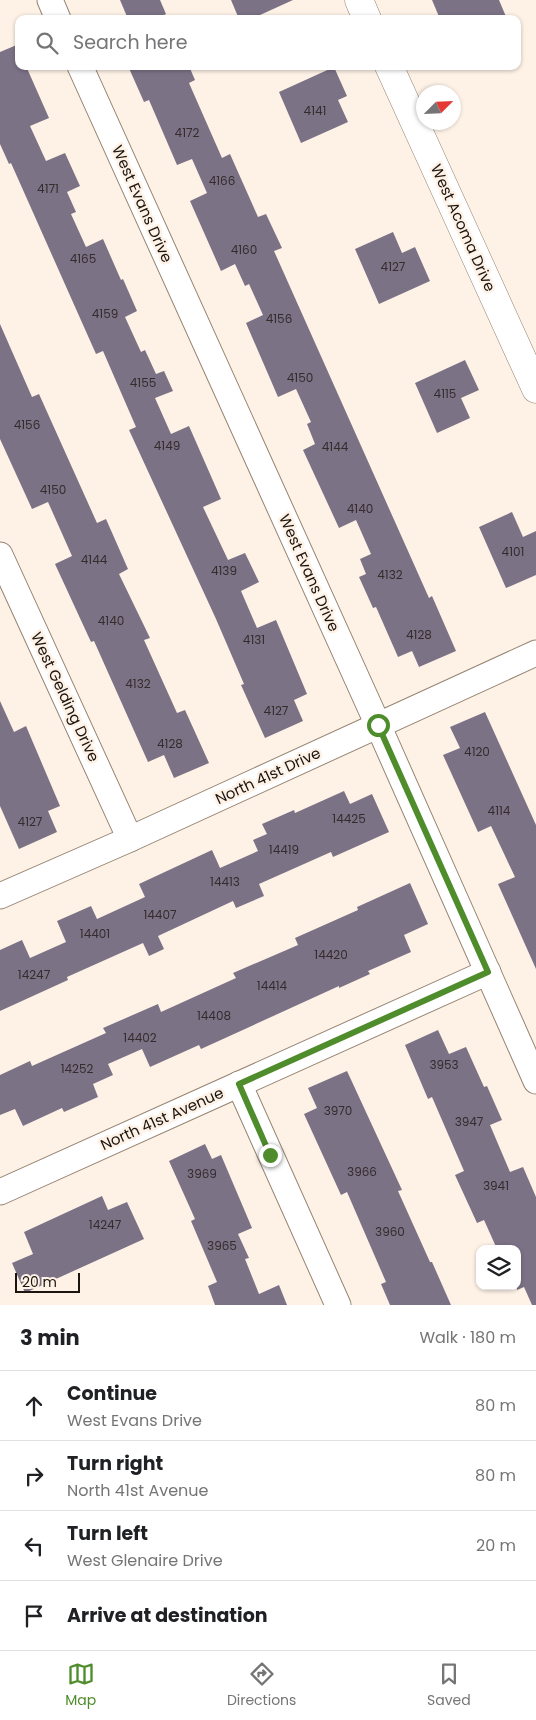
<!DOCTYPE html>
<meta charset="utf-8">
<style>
body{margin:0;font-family:Poppins,sans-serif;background:#f6f6f6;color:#202124}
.controls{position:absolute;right:15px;bottom:15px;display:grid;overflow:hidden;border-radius:10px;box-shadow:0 1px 4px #0004}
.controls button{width:45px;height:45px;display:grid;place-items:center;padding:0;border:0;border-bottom:1px solid #e0e0e0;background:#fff;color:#202124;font:25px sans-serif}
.compass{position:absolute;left:416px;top:85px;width:45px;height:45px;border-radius:50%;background:#fff;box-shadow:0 1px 4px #0004;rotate:66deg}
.scale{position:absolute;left:15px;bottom:12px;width:65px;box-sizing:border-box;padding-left:5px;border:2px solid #1c150f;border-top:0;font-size:14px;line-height:18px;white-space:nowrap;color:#1c150f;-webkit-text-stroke:4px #fef2e7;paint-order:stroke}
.stop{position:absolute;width:15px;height:15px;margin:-11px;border:4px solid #4e8c2c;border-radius:50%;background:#fff}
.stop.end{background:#4e8c2c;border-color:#fff;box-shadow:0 1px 5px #0008}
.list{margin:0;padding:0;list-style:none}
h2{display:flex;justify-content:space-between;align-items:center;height:65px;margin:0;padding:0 20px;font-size:21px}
h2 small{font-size:16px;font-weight:400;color:#757577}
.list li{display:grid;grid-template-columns:32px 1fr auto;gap:15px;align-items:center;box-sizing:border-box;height:70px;padding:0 20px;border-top:1px solid #e0e0e0}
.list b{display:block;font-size:19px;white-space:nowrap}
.list p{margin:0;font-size:16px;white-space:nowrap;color:#757577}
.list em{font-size:16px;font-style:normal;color:#757577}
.icon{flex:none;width:28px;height:28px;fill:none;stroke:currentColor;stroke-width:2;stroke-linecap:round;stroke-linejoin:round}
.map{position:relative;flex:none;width:536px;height:1305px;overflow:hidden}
.search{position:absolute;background:#fff;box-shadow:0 1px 4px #0004;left:15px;right:15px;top:15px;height:55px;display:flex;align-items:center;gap:12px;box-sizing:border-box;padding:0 18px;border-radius:10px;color:#757577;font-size:19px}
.sheet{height:345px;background:#fff}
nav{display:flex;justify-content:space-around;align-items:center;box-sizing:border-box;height:70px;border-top:1px solid #e0e0e0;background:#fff;font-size:14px;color:#757577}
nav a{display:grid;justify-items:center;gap:2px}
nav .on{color:#4e8c2c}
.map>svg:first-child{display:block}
.building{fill:#7c7286}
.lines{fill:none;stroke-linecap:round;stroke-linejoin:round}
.street-casing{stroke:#968472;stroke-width:27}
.secondary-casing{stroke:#968472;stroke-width:29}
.street{stroke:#fff;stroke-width:25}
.secondary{stroke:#fff;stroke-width:28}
.route{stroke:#4e8c2c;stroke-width:6}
.labels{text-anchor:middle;stroke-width:5;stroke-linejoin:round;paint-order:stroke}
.number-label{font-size:12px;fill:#342c2d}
.street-label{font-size:15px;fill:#1c150f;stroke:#fef2e7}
</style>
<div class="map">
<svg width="536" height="1305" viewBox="0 0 536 1305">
<rect width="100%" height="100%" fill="#fef2e7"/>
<g class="building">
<polygon points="120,0 160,0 166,14 157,19 128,19"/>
<polygon points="231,0 293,0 251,19 239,19"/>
<polygon points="432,0 499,0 507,19 440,19"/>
<polygon points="19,44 19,66 26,66 49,118 30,126 46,161 65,153 80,186 67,192 76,212 71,214 86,247 103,239 121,280 123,279 137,311 125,317 141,352 145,350 156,374 164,371 173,391 155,398 171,434 189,426 221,499 203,507 228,560 245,553 259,582 241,591 257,628 276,620 307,694 294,700 303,721 265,738 241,685 244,684 216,619 129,430 136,427 103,351 96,354 11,163 9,164 0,144 0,52"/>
<polygon points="128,66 189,66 195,80 189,83 222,158 230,154 258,217 266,214 282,248 274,251 429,598 432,596 456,651 419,667 412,651 398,657 376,607 373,608 359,577 366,574 360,559 371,554 356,520 339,528 303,450 315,444 307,424 311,422 296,389 278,397 246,323 263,315 249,284 245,286 235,264 221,271 190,201 207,193 192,159 177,165 149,100 144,102"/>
<polygon points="334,67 347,96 338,100 348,122 301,143 279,92"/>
<polygon points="393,232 402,253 415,247 430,281 379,304 355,249"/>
<polygon points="0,324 32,397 39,394 97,523 106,519 128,569 119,574 150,638 144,640 177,713 185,710 209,763 174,778 164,755 148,762 94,641 91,642 55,564 72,556 48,502 32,509 0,439"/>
<polygon points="465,360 479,390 461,398 470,418 437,433 415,383"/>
<polygon points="512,512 523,537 536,531 536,575 506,588 479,527"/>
<polygon points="0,701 14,732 26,726 60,806 48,811 57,832 19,849 0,806"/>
<polygon points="485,712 536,825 536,969 498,884 515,877 491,826 478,832 443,755 460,748 450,727"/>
<polygon points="344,791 350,804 372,794 389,832 333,857 331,852 259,884 264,896 236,908 233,901 158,936 164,949 149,956 143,943 67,977 68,980 0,1011 0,950 22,940 30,958 66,942 57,921 91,906 97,919 145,897 139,884 212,850 220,868 258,851 253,840 267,834 262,824 294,810 295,813"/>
<polygon points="410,883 428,924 404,935 411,952 368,971 370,974 339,988 339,986 201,1049 199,1045 150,1067 142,1049 108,1064 113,1075 93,1084 98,1097 64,1112 62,1108 23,1126 15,1109 0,1115 0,1075 30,1061 32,1066 106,1033 103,1028 158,1004 161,1012 236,978 233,973 298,945 295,938 358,910 357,907"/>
<polygon points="438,1030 449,1054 466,1047 484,1087 487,1086 502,1120 490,1125 510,1172 523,1167 536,1197 536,1305 532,1305 524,1287 517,1290 517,1249 497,1249 484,1220 477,1223 455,1175 464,1171 432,1097 428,1099 405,1045"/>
<polygon points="347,1071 402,1190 398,1191 430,1262 432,1262 451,1305 390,1305 381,1284 386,1282 347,1192 341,1195 304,1114 317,1108 308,1088"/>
<polygon points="205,1144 212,1159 221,1155 252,1228 238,1234 249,1258 245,1259 259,1294 279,1285 287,1305 215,1305 208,1286 217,1282 191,1221 195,1219 169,1161"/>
<polygon points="102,1196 108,1210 127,1202 144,1239 25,1293 12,1263 33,1254 24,1232"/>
</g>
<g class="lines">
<defs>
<g id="street">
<polyline points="50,0 58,19"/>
<polyline points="80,66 378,725 536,1081"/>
<polyline points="0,555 130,839"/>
<polyline points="0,896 130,839 536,653"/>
<polyline points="239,1084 338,1305"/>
<polyline points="0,1192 488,972"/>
</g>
<g id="secondary">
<polyline points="359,0 367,19"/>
<polyline points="389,66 536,389"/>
</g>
</defs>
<use href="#street" class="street-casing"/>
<use href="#secondary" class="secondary-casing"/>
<use href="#street" class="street"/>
<use href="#secondary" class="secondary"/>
</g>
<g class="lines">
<polyline class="route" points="270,1155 239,1084 488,972 378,725"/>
</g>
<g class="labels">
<g class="number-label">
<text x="315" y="115">4141</text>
<text x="187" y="137">4172</text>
<text x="222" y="185">4166</text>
<text x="48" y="193">4171</text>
<text x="244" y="254">4160</text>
<text x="83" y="263">4165</text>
<text x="393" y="271">4127</text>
<text x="105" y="318">4159</text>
<text x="279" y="323">4156</text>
<text x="300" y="382">4150</text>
<text x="143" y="387">4155</text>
<text x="445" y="398">4115</text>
<text x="27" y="429">4156</text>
<text x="167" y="450">4149</text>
<text x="335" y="451">4144</text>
<text x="53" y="494">4150</text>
<text x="360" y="513">4140</text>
<text x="513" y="556">4101</text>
<text x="94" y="564">4144</text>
<text x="224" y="575">4139</text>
<text x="390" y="579">4132</text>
<text x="111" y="625">4140</text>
<text x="419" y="639">4128</text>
<text x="254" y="644">4131</text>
<text x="138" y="688">4132</text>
<text x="276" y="715">4127</text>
<text x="170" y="748">4128</text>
<text x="477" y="756">4120</text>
<text x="499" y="815">4114</text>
<text x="349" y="823">14425</text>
<text x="30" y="826">4127</text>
<text x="284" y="854">14419</text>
<text x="225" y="886">14413</text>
<text x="160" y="919">14407</text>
<text x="95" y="938">14401</text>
<text x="331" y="959">14420</text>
<text x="34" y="979">14247</text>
<text x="272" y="990">14414</text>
<text x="214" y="1020">14408</text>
<text x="140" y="1042">14402</text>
<text x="444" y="1069">3953</text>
<text x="77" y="1073">14252</text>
<text x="338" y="1115">3970</text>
<text x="469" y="1126">3947</text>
<text x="362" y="1176">3966</text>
<text x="202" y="1178">3969</text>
<text x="496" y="1190">3941</text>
<text x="105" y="1229">14247</text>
<text x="390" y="1236">3960</text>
<text x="222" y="1250">3965</text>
</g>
<g class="street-label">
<text transform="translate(142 204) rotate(66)" y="5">West Evans Drive</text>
<text transform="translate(463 228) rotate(66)" y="5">West Acoma Drive</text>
<text transform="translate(309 573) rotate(66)" y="5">West Evans Drive</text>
<text transform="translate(65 697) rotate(65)" y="5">West Gelding Drive</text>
<text transform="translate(268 776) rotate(-25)" y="5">North 41st Drive</text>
<text transform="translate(162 1119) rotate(-24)" y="5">North 41st Avenue</text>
</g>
</g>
</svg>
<div class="controls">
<button><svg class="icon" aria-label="layers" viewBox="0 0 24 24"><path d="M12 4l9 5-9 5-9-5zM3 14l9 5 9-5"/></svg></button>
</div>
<svg class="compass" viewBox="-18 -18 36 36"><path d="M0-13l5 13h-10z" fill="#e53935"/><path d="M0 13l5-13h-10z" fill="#757577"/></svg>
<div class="scale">20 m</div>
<div class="stop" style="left:378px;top:725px"></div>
<div class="stop end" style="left:270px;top:1155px"></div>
<div class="search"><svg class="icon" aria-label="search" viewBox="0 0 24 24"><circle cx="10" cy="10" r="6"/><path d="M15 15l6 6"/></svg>Search here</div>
</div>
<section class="sheet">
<h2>3 min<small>Walk · 180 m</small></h2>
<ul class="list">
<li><svg class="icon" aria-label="ahead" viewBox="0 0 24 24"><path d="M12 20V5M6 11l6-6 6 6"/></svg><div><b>Continue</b><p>West Evans Drive</p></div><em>80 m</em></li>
<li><svg class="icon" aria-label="right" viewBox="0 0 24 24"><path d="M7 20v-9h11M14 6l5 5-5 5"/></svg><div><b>Turn right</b><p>North 41st Avenue</p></div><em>80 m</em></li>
<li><svg class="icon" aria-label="left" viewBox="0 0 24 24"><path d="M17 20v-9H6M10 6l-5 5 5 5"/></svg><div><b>Turn left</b><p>West Glenaire Drive</p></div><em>20 m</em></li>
<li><svg class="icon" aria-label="arrive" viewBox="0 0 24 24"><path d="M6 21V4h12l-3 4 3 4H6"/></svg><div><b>Arrive at destination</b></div></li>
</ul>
</section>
<nav>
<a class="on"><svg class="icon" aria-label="map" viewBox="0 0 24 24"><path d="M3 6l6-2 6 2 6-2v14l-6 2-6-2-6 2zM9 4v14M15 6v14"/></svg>Map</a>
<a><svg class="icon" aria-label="directions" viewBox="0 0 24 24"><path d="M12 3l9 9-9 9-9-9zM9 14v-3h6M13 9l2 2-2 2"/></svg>Directions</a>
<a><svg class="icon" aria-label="saved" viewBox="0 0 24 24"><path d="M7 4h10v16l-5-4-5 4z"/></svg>Saved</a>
</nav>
